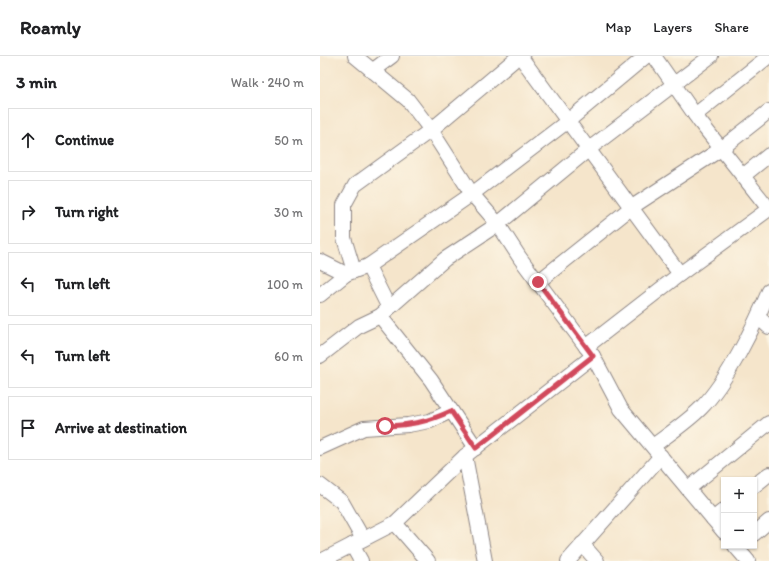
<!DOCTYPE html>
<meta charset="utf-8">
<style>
body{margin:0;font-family:Itim,sans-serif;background:#f2f2f2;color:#202124}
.controls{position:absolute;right:12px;bottom:12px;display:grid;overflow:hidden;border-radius:0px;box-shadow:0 1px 3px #0004}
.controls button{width:36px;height:36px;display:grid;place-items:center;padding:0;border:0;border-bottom:1px solid #e0e0e0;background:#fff;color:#202124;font:20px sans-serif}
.stop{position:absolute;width:12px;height:12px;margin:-9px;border:3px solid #d1495b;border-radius:50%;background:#fff}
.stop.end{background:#d1495b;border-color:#fff;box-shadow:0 1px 4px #0008}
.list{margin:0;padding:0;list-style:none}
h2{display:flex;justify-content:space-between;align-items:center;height:52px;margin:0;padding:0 16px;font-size:17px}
h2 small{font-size:13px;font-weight:400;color:#757577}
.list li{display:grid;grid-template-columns:26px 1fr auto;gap:12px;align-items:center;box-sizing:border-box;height:64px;margin:0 8px 8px;padding:0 8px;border:1px solid #e0e0e0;border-radius:0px}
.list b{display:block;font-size:15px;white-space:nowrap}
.list em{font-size:13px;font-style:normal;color:#757577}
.icon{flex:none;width:22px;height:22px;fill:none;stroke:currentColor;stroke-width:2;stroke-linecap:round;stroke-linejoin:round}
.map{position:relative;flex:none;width:449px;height:505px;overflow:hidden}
header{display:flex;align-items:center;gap:24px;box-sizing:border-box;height:56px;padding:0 20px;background:#fff;border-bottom:1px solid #e0e0e0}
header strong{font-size:19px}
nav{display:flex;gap:22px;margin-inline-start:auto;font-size:14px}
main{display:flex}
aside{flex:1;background:#fff}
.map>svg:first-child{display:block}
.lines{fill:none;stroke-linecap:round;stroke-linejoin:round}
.minor-casing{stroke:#8c8483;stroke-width:16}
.minor{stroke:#fff;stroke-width:14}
.route{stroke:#d1495b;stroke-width:5}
</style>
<header>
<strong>Roamly</strong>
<nav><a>Map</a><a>Layers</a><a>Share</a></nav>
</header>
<main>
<aside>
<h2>3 min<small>Walk · 240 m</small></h2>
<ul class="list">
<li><svg class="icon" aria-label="ahead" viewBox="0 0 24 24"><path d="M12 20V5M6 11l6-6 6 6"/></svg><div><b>Continue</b></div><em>50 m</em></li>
<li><svg class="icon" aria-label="right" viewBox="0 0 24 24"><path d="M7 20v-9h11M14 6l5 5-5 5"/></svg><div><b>Turn right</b></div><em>30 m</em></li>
<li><svg class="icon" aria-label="left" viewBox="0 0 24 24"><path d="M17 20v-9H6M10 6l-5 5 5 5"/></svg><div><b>Turn left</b></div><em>100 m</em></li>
<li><svg class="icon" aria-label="left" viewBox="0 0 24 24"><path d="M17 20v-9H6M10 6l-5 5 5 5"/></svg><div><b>Turn left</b></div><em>60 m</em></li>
<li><svg class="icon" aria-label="arrive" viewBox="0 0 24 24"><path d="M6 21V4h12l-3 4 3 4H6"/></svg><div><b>Arrive at destination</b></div></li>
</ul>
</aside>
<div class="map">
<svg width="449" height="505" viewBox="0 0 449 505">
<rect width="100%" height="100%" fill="#fcf5e5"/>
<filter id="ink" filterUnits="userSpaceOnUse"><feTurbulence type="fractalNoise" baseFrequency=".025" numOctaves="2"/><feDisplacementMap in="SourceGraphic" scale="8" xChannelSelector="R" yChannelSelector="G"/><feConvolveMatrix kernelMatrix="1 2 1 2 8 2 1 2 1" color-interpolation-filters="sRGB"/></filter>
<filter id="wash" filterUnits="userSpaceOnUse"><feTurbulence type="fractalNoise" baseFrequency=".012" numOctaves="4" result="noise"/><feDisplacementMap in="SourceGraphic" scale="16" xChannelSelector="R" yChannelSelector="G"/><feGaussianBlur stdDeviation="0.9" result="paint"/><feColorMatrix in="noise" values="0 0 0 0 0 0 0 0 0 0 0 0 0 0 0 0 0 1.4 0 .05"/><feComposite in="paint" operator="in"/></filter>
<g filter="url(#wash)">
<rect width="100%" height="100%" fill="#f5e5cb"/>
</g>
<g filter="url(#ink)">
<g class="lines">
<defs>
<g id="minor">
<polyline points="35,0 88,44 111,74 152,138 178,168 200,202 273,300 301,353 404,476"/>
<polyline points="200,0 360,218 449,153"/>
<polyline points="334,0 380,66 449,153"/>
<polyline points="52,15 72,0"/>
<polyline points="375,59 449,0"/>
<polyline points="423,120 449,99"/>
<polyline points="0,205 26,218 48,210 152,138 248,65 326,0"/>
<polyline points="48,210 69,252"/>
<polyline points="34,215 24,182 24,149 35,129 111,74 199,0"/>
<polyline points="218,226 312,151 401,93 449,55"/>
<polyline points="0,239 26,218"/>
<polyline points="60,260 111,324 156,392"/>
<polyline points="438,261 449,271"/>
<polyline points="266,291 360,218"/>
<polyline points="0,300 39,270 60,260 125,203 178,168 269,93 391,0"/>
<path d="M333,390C349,378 367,366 381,352C407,326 435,269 449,235"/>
<polyline points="0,392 44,372 88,369 110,365 131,355"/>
<polyline points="145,400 165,505"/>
<polyline points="0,429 22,446 43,483"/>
<polyline points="434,430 449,418"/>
<polyline points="368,433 449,367"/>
<polyline points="393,463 404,454"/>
<polyline points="75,467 108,505"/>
<polyline points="434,478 449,465"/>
<polyline points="262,488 277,505"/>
<polyline points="32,489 41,505"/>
<polyline points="415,490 428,505"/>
<polyline points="1,505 75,467 145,400 273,300"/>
<polyline points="248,505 341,400"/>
</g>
</defs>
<use href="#minor" class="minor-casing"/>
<use href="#minor" class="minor"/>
</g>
</g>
<g class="lines" filter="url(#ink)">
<path class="route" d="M65,370C91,369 108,366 131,355L156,392L273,300L218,226"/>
</g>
</svg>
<div class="controls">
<button>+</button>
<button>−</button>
</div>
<div class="stop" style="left:65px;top:370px"></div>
<div class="stop end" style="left:218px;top:226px"></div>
</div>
</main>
